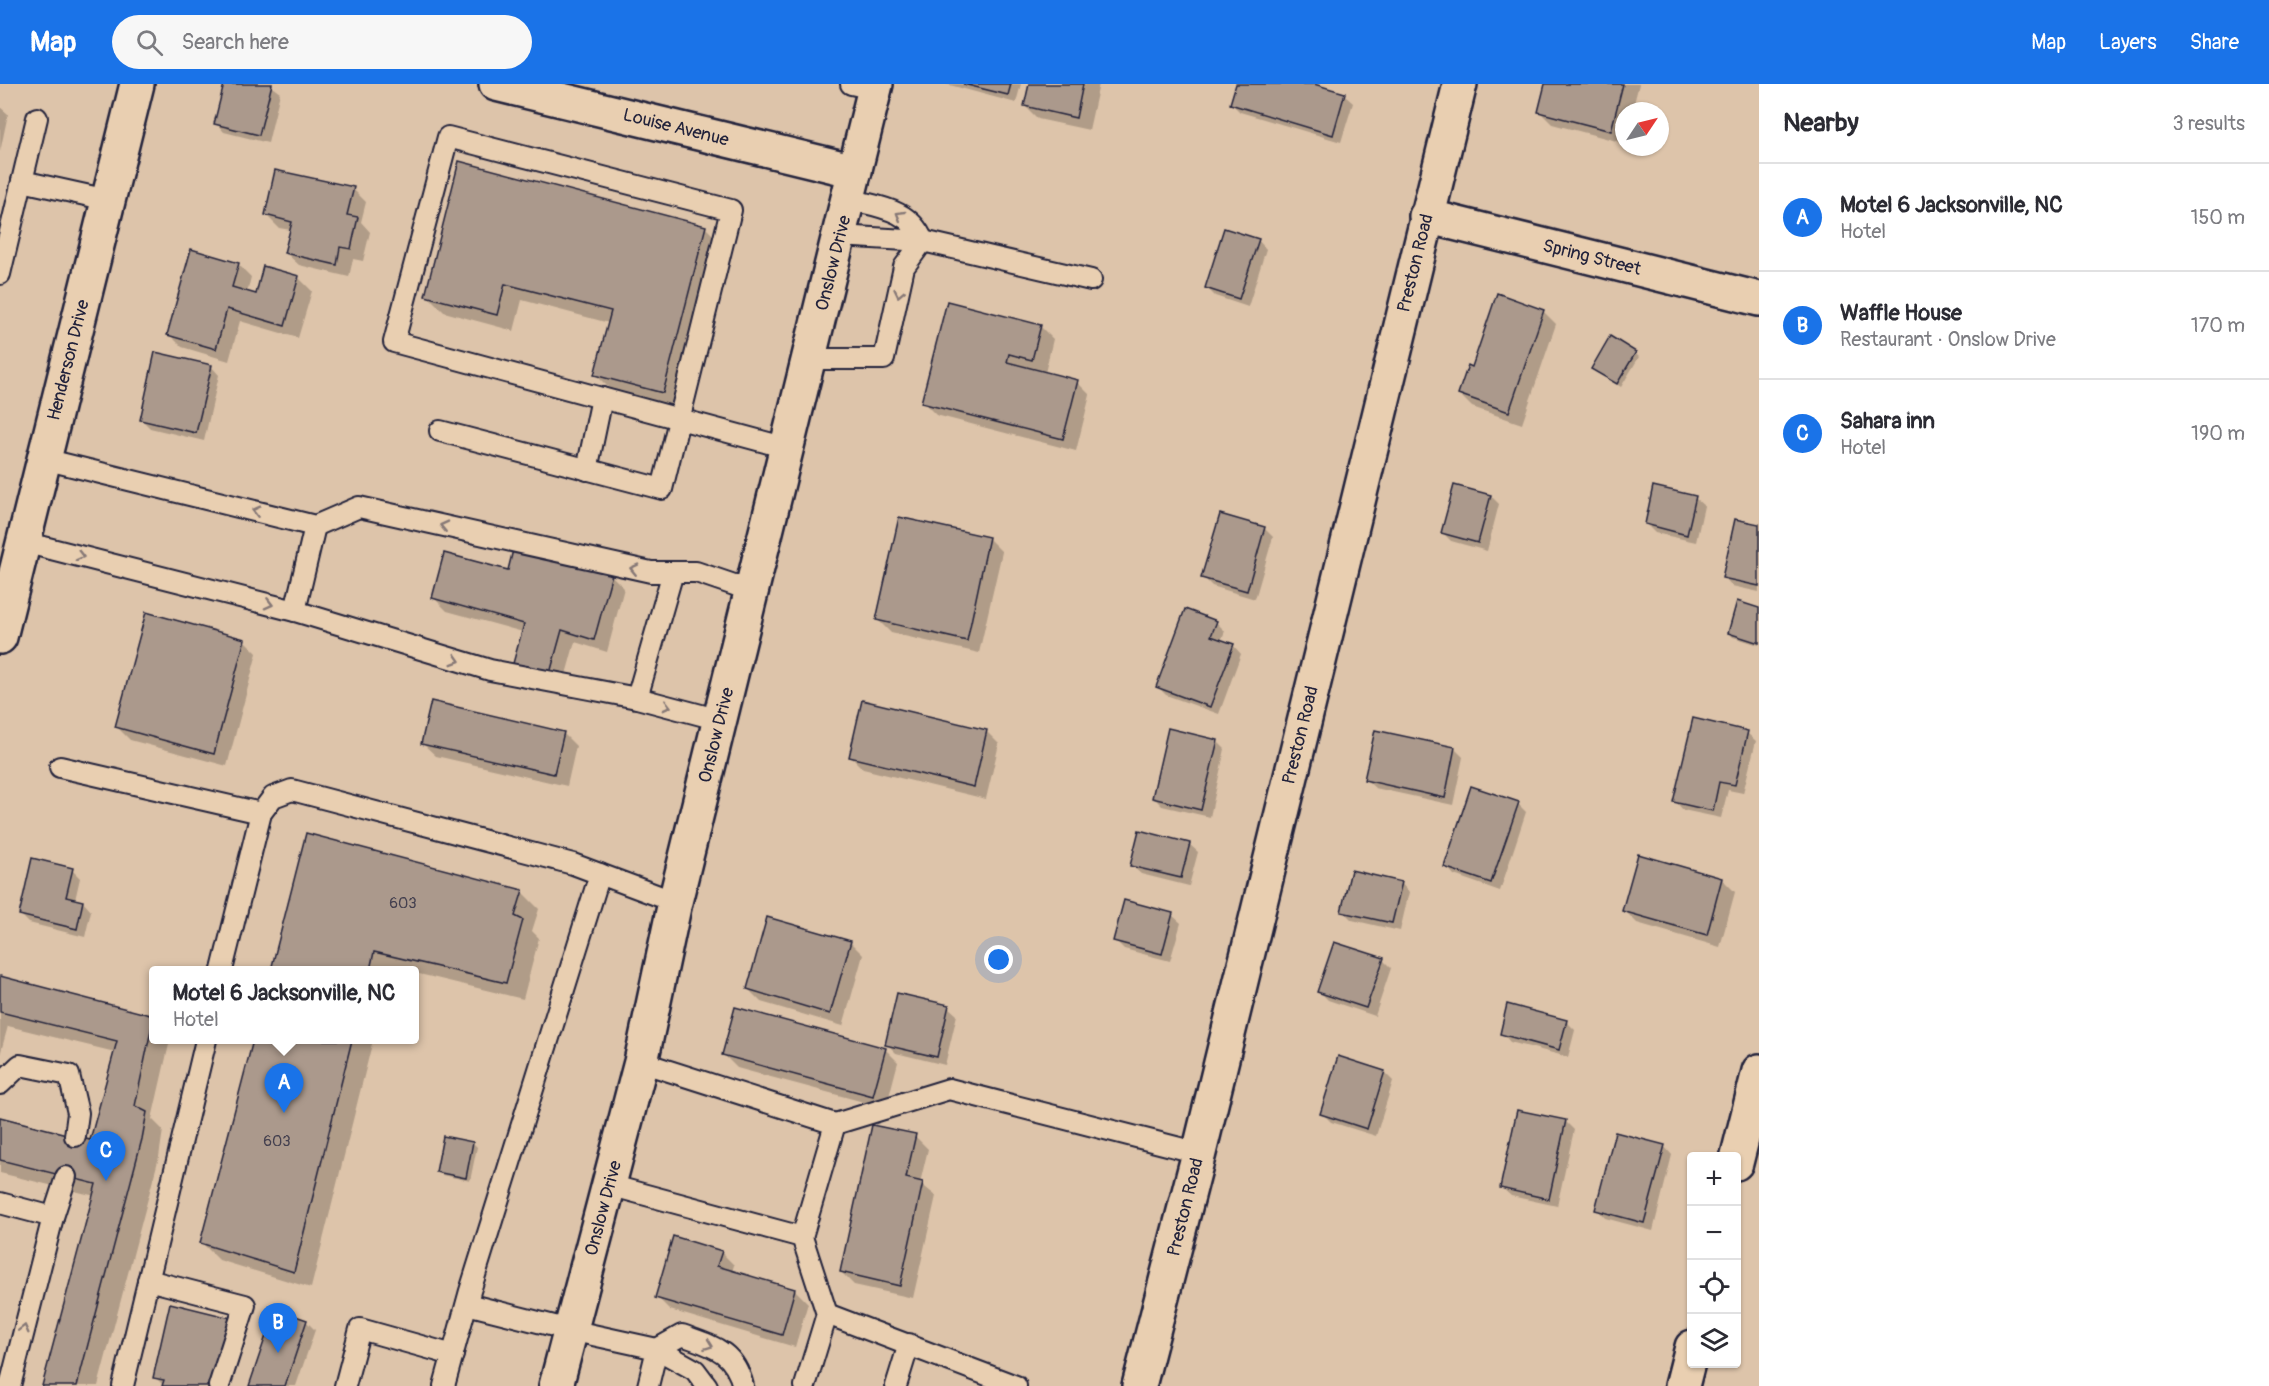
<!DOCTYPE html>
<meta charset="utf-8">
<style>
body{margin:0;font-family:Pangolin,sans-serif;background:#f7f7f7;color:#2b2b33}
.controls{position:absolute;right:18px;bottom:18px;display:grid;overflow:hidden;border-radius:6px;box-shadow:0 2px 4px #0004}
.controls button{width:54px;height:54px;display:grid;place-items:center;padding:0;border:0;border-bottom:2px solid #e1e1e2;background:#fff;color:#2b2b33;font:30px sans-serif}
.compass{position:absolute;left:1615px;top:18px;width:54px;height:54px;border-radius:50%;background:#fff;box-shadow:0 2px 4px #0004;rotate:55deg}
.you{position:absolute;left:999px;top:876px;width:21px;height:21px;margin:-15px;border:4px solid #fff;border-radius:50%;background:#1a73e8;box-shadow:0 0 0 9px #1a73e833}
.badge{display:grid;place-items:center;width:39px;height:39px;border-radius:50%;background:#1a73e8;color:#fff;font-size:20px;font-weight:700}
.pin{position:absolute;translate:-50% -50px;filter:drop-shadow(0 2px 3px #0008)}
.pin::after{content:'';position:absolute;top:32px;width:21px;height:18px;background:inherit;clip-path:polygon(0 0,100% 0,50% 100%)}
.popup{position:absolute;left:149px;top:882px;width:270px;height:78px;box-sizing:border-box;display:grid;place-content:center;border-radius:6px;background:#fff;filter:drop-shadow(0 2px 4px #0005);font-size:20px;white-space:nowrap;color:#7c7c81}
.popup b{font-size:22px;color:#2b2b33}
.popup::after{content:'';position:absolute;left:50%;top:100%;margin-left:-12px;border:12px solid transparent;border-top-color:#fff}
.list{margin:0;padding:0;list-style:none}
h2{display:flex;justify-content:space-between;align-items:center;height:78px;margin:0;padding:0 24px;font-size:26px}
h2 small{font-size:20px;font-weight:400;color:#7c7c81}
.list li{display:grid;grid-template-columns:39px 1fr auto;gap:18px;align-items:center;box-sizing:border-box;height:108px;padding:0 24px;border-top:2px solid #e1e1e2}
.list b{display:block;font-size:22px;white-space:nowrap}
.list p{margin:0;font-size:20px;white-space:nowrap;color:#7c7c81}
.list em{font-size:20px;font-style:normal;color:#7c7c81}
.icon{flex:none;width:33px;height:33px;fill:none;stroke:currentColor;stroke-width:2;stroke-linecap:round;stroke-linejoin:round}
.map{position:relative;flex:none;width:1759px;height:1302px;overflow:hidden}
header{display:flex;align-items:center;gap:36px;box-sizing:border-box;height:84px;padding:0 30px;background:#1a73e8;color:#fff}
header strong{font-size:28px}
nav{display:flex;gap:33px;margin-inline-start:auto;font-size:21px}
.search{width:420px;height:54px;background:#f7f7f7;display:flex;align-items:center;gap:15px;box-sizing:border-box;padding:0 21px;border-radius:33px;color:#7c7c81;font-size:22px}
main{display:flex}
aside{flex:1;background:#fff}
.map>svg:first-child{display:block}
.shadow{fill:#0003}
.building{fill:#ab998c;stroke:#22223b;stroke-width:1.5}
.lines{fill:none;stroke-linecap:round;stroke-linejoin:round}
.service-casing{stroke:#22223b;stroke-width:24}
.minor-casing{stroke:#22223b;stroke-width:38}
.secondary-casing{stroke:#22223b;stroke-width:38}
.service{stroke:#e9cfb1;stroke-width:20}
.minor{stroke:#e9cfb1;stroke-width:33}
.secondary{stroke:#e9cfb1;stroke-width:33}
.oneway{stroke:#867876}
.labels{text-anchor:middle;stroke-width:6;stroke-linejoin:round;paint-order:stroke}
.number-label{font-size:15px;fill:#44404f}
.street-label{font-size:18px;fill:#22223b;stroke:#e9cfb1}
</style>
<header>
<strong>Map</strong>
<div class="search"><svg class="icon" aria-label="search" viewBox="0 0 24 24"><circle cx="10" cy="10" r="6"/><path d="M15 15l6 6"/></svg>Search here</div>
<nav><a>Map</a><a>Layers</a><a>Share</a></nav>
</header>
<main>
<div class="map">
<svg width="1759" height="1302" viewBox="0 0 1759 1302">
<rect width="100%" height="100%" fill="#ddc4aa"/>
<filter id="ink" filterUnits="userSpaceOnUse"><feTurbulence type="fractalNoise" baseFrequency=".0167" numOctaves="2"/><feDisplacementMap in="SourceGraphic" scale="12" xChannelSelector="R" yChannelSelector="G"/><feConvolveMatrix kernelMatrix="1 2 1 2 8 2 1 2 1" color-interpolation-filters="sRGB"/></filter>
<g filter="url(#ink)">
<g class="shadow">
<polygon points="225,0 268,0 280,9 268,59 224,48 216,39"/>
<polygon points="946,0 1021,0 1016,19"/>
<polygon points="1030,0 1099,0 1089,46 1038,35 1025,22"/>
<polygon points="1237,0 1309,0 1344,11 1353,19 1341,58 1240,28 1232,20"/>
<polygon points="1546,0 1639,0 1632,27 1624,27 1624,59 1552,40 1539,27"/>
<polygon points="0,23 8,30 0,68"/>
<polygon points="353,105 366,118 361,138 370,148 363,177 353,175 349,193 299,181 286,169 291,146 279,144 266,131"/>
<polygon points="705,143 722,160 680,325 613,308 596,291 609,239 522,216 514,247 444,228 427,211"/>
<polygon points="1258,156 1266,165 1248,223 1215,212 1206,203"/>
<polygon points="238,180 251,193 247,209 257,212 265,184 299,194 312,207 298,254 240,237 229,277 182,263 169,250"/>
<polygon points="1543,227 1556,240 1522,340 1472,323 1459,310 1473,285"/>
<polygon points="1040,242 1053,255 1045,289 1077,298 1090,311 1076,367 936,331 923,318"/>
<polygon points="1635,269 1639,273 1621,303 1593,285"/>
<polygon points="211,282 219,291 204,357 150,344 141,335"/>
<polygon points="1491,412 1499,420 1487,467 1451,457 1443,449"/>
<polygon points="1695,414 1704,422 1696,458 1655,449 1646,440"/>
<polygon points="1759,442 1759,508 1732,502 1724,493"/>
<polygon points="1264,444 1273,453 1255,515 1212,502 1203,493"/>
<polygon points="989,455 1002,468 979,569 891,549 878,536"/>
<polygon points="509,488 611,491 624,504 607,568 575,558 562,605 523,548 447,527 434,514"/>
<polygon points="1759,526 1759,561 1733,553 1729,549"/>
<polygon points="1216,538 1225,547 1221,557 1233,561 1241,570 1219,630 1166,611 1158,603"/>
<polygon points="244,556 257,569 227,682 130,656 117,643"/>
<polygon points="986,647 999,660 986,715 863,685 850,672"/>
<polygon points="563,649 576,662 567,702 436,672 423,660"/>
<polygon points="1747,649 1756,657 1743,709 1728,706 1721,734 1683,726 1675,717"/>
<polygon points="1217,657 1225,665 1210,733 1162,722 1154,714"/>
<polygon points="1455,665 1463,673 1453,721 1375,704 1366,696"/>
<polygon points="1518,720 1526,728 1500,807 1454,791 1446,782"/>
<polygon points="307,751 522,808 539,825 532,847 539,854 523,915 415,889 415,886 391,884 391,886 272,886"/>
<polygon points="1189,760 1198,768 1189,802 1141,790 1132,782"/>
<polygon points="72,786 80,794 75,816 83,818 91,827 85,853 29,839 20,830"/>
<polygon points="1722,795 1735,808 1720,863 1637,839 1624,826"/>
<polygon points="1401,799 1409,808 1400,847 1352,836 1343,827"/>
<polygon points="1172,831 1181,839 1170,877 1124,865 1115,856"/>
<polygon points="850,858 863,871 843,942 761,918 748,905"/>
<polygon points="1383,876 1391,884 1375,932 1328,916 1319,907"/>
<polygon points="0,893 154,933 154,956 170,956 152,1035 163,1046 159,1073 98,1302 43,1302 95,1112 0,1089 0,1035 91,1058 115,968 8,942 0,971"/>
<polygon points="948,923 957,931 945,981 896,969 887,960"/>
<polygon points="1566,937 1575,946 1568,973 1510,958 1502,949"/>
<polygon points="254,956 373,956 311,1204 219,1176 202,1159"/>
<polygon points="885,965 898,978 886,1024 737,984 724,971"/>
<polygon points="1384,988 1393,997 1376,1052 1331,1038 1322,1029"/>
<polygon points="1565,1037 1574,1046 1557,1122 1511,1112 1502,1104"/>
<polygon points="915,1052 928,1065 920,1099 936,1112 913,1214 854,1201 841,1188"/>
<polygon points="473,1059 477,1063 470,1097 442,1091 438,1087"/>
<polygon points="1664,1062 1672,1071 1653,1147 1605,1134 1597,1125"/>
<polygon points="721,1168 734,1181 732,1188 795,1206 808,1219 795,1263 670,1226 657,1213"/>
<polygon points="276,1227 307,1238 315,1246 296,1302 250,1302"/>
<polygon points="243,1248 231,1302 164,1302 155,1293"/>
</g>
<g class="building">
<polygon points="224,0 272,0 259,51 214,40"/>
<polygon points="963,0 1011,0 1008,11"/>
<polygon points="1029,0 1083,0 1076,34 1024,22"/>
<polygon points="1236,0 1314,0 1345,9 1333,51 1230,20"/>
<polygon points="1545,0 1623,0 1611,47 1538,28"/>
<polygon points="459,77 706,142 663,309 594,291 611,227 505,200 497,231 425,212"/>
<polygon points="275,86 354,103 347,131 358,133 351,165 340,163 337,181 284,169 292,138 265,131"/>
<polygon points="1224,144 1259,155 1239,215 1205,204"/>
<polygon points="191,165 239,179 232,203 256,210 263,182 299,192 285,242 227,225 216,265 167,251"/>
<polygon points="1497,209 1544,226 1509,328 1458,310 1468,281 1472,283"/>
<polygon points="947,217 1041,241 1032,276 1009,270 1007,278 1078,296 1063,355 921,319"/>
<polygon points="1610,252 1636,268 1617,300 1591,285"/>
<polygon points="155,268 212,281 196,349 140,336"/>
<polygon points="1454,401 1491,411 1478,459 1441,449"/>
<polygon points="1653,402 1696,412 1687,451 1645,440"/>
<polygon points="1220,430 1265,443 1247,507 1201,494"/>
<polygon points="899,433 989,453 967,557 876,536"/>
<polygon points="1735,435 1759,440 1759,502 1722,494"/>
<polygon points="514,462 612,490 594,556 562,546 549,593 512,583 524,540 432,514 444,469 508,486"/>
<polygon points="1737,517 1759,524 1759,559 1728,549"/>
<polygon points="1185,525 1217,537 1211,552 1234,560 1210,623 1156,603"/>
<polygon points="146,528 245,555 214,670 115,643"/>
<polygon points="862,616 987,646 974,703 849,673"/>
<polygon points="431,617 564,648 554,690 421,660"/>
<polygon points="1693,634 1748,647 1735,701 1719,698 1713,727 1673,718"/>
<polygon points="1168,644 1218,656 1201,726 1152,714"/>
<polygon points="1375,646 1455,663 1445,714 1364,696"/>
<polygon points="1471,702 1519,718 1491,799 1444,783"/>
<polygon points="1139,746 1190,759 1181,794 1130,782"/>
<polygon points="306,749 523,806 515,832 523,836 506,899 374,868 370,886 271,886"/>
<polygon points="1638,770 1722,794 1707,851 1622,827"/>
<polygon points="32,774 73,784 66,813 83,817 77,845 19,831"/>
<polygon points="1351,786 1402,798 1392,839 1341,828"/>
<polygon points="1124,816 1173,829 1162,870 1113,857"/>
<polygon points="767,833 851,857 830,930 747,905"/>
<polygon points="1334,858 1384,874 1366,924 1317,908"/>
<polygon points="0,892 154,932 135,1022 147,1028 142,1055 77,1302 42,1302 96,1100 0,1076 0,1033 90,1056 117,957 0,928"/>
<polygon points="897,909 949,921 937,973 885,961"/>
<polygon points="1507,920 1567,936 1559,966 1500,950"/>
<polygon points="735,923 886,964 873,1012 722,971"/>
<polygon points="253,956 352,956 294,1188 200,1159"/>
<polygon points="1338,972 1385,987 1367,1045 1320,1030"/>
<polygon points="1517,1026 1566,1036 1549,1115 1500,1104"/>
<polygon points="872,1041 916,1050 906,1094 923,1098 900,1202 840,1188"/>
<polygon points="1615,1048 1665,1061 1644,1139 1595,1126"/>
<polygon points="443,1052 473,1058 466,1094 436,1088"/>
<polygon points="673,1152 722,1167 717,1182 795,1205 782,1251 655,1214"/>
<polygon points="170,1219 231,1234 215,1302 162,1302 164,1296 153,1294"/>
<polygon points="275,1225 307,1236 285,1302 249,1302"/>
</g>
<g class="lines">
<defs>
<g id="service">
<polyline points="851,0 875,5"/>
<polyline points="22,97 108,116"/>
<path d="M839,152L923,157C910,125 879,123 848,115"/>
<polyline points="0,190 37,34"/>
<polyline points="809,275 884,275 904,183 923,157 1091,196"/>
<path d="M440,347L662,405L731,126L448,53L394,258C525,293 656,328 787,364"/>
<polyline points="44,375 315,442 359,423 651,488 696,488 752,507"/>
<polyline points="587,386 602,314"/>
<polyline points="24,458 295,527 490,586 637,614 720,636"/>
<polyline points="295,527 315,442"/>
<polyline points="637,614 673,488"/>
<polyline points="60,683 261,729"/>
<polyline points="222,886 261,729 273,713 292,706 573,780 675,818"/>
<polyline points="641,978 835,1040 802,1153"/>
<polyline points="0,1000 20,981 69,991 78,1029 75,1052"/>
<polyline points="835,1040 949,1005 1199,1069"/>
<polyline points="609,1101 802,1153 827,1230 805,1302"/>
<polyline points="0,1119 53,1133 10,1302"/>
<polyline points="53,1133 66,1093"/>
<polyline points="148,1196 245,1221 219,1302"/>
<polyline points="467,1220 570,1246 657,1265 648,1302"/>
<polyline points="827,1230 1016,1302"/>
<polyline points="123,1302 206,956"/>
<polyline points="345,1302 360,1245 453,1271"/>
<polyline points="444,1302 470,1207 600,790"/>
<path d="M707,1302L695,1286L657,1265L682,1251C712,1262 734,1266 743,1302"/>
<polyline points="896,1302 909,1260"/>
</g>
<g id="minor">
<polyline points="496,0 855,87"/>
<polyline points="1426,132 1759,215"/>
<polyline points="1736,1079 1759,987"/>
<polyline points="1139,1302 1199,1069 1460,0"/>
<polyline points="1682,1302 1692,1263"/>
</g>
<g id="secondary">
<polyline points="0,553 137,0"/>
<polyline points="556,1302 641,978 675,818 876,0"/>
</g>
</defs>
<use href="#service" class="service-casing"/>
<use href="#minor" class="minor-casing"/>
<use href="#secondary" class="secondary-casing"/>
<use href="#service" class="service"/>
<use href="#minor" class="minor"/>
<use href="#secondary" class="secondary"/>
</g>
<defs><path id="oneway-chevron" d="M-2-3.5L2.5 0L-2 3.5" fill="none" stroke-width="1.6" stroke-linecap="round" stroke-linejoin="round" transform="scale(1.5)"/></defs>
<g class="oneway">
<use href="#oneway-chevron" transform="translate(900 131) rotate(-149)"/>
<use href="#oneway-chevron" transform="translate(899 209) rotate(102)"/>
<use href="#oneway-chevron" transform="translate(256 427) rotate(-166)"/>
<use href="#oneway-chevron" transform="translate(444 442) rotate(-167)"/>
<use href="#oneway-chevron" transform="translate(80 472) rotate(14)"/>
<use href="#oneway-chevron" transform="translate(634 485) rotate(-167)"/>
<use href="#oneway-chevron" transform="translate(269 520) rotate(14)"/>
<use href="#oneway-chevron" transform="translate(456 576) rotate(17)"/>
<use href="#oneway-chevron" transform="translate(667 622) rotate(14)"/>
<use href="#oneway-chevron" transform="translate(24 1245) rotate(-76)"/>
<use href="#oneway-chevron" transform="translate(709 1261) rotate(20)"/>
</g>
</g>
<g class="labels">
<g class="number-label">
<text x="403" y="824">603</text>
<text x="277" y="1062">603</text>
</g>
<g class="street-label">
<text transform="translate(676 43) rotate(14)" y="6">Louise Avenue</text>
<text transform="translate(1592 173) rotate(14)" y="6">Spring Street</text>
<text transform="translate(833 179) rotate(-76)" y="6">Onslow Drive</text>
<text transform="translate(1415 179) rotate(-76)" y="6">Preston Road</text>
<text transform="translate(68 276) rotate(-76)" y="6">Henderson Drive</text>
<text transform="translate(716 651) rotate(-76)" y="6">Onslow Drive</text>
<text transform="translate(1300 651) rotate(-76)" y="6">Preston Road</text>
<text transform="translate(1185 1123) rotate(-76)" y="6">Preston Road</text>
<text transform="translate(603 1124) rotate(-75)" y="6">Onslow Drive</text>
</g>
</g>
</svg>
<div class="controls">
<button>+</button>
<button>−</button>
<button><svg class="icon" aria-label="locate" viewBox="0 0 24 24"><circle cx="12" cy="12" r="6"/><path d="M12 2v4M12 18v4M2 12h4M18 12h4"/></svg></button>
<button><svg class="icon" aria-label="layers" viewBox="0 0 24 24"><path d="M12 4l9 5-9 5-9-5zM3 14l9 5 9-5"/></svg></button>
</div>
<svg class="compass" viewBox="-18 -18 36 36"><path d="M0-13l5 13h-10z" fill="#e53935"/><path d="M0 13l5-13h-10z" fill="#7c7c81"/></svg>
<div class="you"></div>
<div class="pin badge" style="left:284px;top:1029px">A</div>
<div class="popup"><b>Motel 6 Jacksonville, NC</b>Hotel</div>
<div class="pin badge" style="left:278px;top:1269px">B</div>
<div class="pin badge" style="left:106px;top:1097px">C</div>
</div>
<aside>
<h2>Nearby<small>3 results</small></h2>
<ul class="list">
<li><span class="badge">A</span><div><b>Motel 6 Jacksonville, NC</b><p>Hotel</p></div><em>150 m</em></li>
<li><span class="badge">B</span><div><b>Waffle House</b><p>Restaurant · Onslow Drive</p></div><em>170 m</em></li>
<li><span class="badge">C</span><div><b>Sahara inn</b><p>Hotel</p></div><em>190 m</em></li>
</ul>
</aside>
</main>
